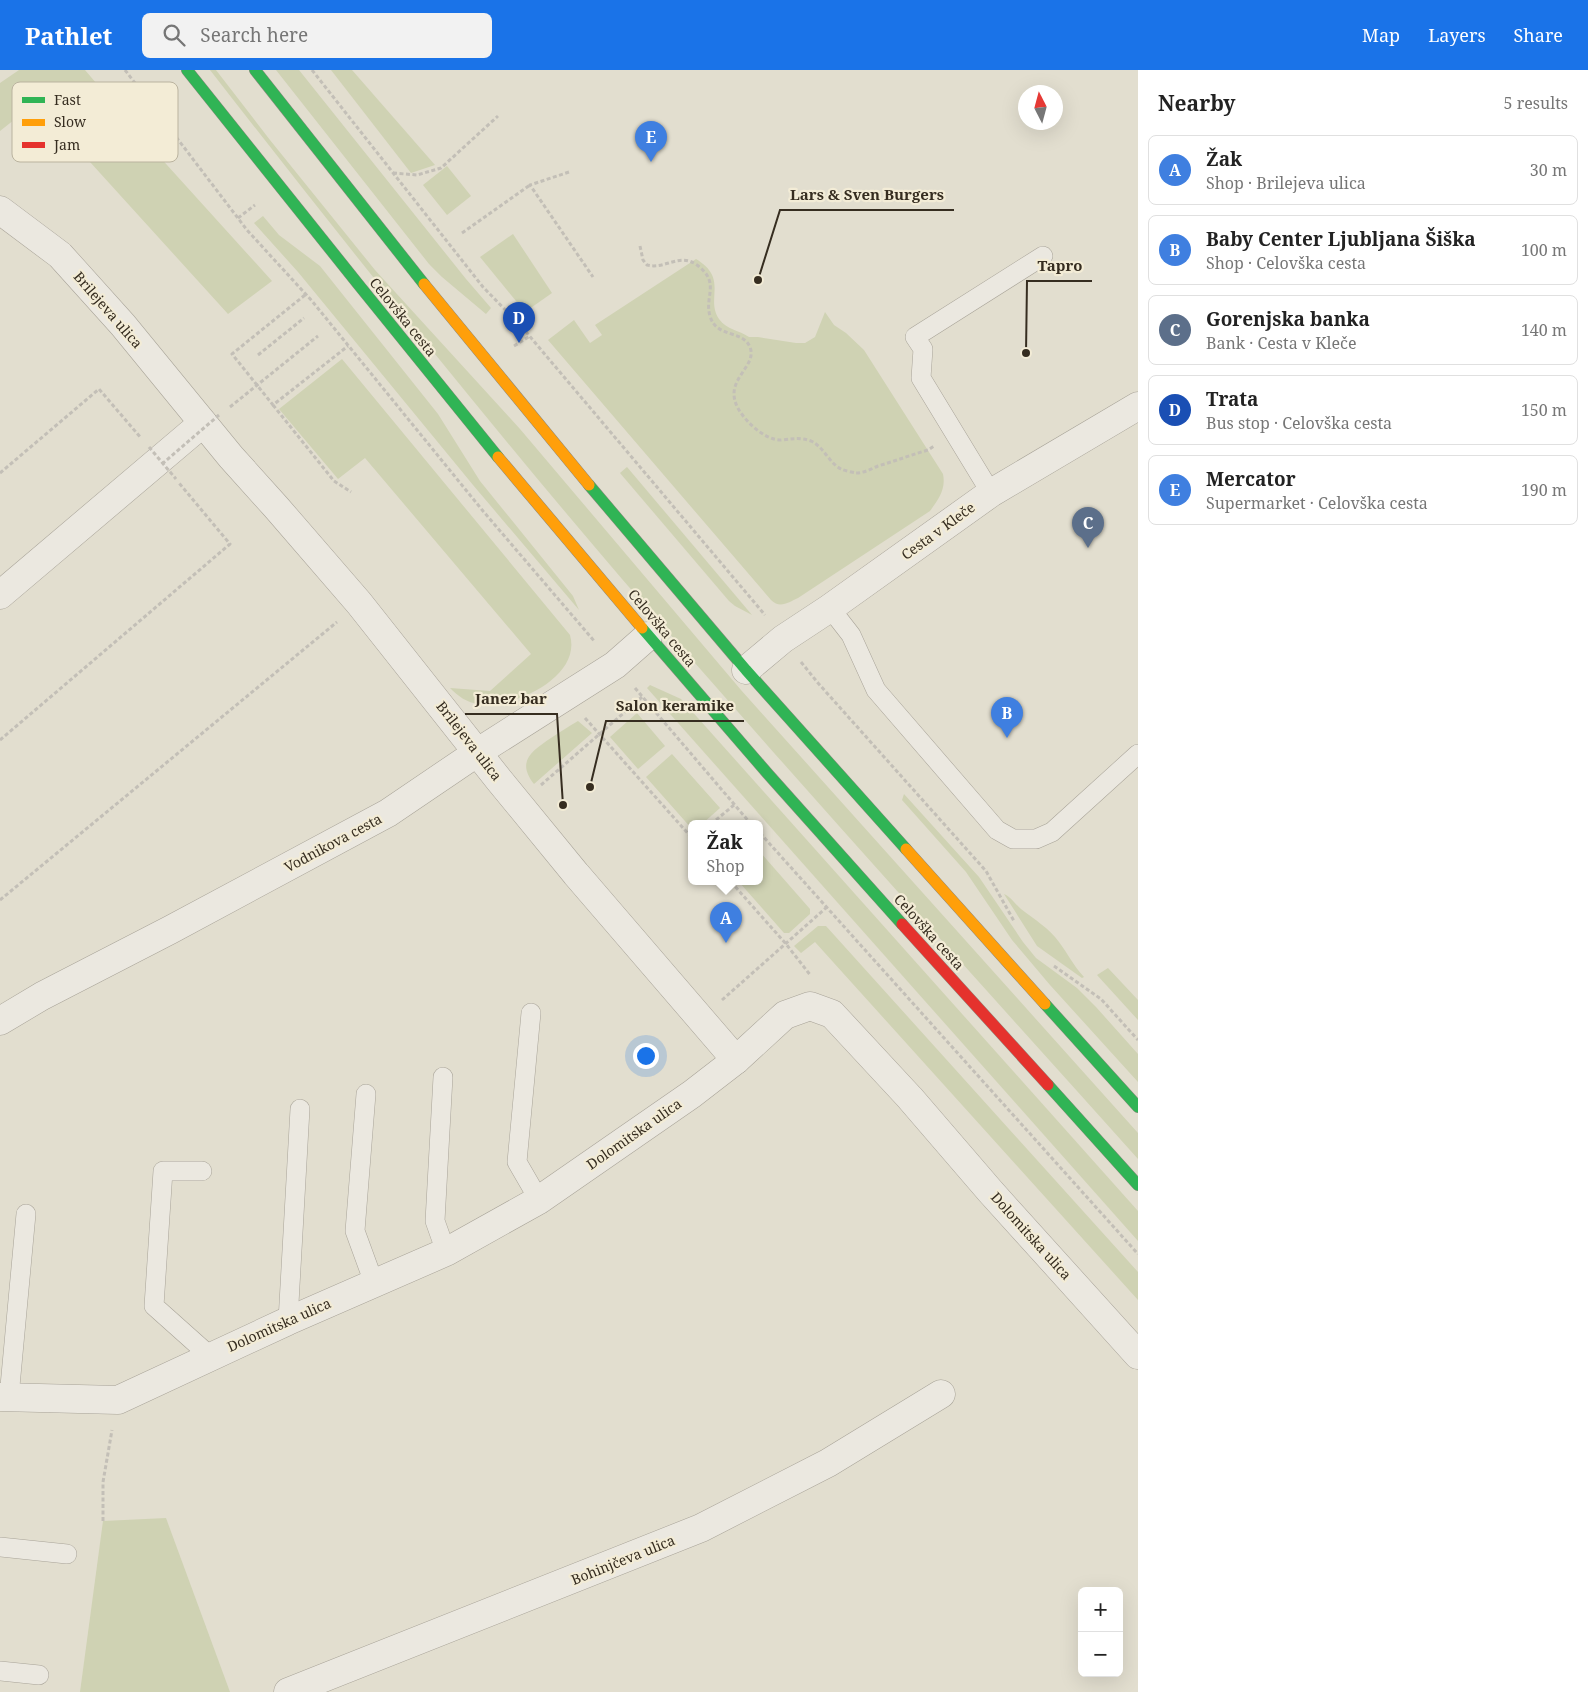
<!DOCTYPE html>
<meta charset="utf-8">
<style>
body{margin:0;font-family:"Noto Serif",serif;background:#f2f2f2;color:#222}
.controls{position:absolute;right:15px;bottom:15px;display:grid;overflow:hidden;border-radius:8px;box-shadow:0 5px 20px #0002}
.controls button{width:45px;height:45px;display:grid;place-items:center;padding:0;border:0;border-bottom:1px solid #e0e0e0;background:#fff;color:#222;font:25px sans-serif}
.compass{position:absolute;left:1018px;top:15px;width:45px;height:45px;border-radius:50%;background:#fff;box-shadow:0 5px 20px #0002;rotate:354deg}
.you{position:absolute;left:645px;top:985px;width:18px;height:18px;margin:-12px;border:4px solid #fff;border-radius:50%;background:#1a73e8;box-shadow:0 0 0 8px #1a73e833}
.badge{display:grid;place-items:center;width:32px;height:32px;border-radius:50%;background:#1a73e8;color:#fff;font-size:16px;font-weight:700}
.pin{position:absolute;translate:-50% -41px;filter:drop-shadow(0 1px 2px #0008)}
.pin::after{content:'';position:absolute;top:26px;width:18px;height:15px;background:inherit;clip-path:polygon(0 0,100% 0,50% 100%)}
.popup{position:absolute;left:688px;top:750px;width:75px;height:65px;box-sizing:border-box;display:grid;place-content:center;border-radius:8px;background:#fff;filter:drop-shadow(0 1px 4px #0005);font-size:16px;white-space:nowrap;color:#767676}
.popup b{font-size:19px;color:#222}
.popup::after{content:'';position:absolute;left:50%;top:100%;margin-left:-10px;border:10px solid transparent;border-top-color:#fff}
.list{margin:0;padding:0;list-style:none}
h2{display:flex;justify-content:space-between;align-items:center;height:65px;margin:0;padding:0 20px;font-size:21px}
h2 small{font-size:16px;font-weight:400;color:#767676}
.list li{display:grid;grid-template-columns:32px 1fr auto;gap:15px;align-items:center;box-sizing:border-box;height:70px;margin:0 10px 10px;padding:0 10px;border:1px solid #e0e0e0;border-radius:8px}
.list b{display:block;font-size:19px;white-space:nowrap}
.list p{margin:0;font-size:16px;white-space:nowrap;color:#767676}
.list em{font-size:16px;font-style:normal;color:#767676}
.icon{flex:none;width:28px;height:28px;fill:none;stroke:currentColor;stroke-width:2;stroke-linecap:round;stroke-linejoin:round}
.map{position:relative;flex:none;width:1138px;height:1622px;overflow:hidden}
header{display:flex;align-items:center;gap:30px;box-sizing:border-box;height:70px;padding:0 25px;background:#1a73e8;color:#fff}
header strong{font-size:24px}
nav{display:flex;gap:28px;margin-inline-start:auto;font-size:18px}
.search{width:350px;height:45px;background:#f2f2f2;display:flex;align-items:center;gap:12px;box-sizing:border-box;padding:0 18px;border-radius:8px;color:#767676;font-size:19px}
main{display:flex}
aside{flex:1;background:#fff}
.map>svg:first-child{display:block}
.green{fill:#cfd2b3}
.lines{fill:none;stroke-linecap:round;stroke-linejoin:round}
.lane-casing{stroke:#a8a398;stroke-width:20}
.street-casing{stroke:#a8a398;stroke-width:29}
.fast-casing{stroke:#8d897f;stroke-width:12}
.slow-casing{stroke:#8d897f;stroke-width:12}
.jam-casing{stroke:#8d897f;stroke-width:12}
.path{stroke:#c3bfb7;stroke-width:3;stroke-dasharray:4 2.5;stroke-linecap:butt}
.lane{stroke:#ebe8e0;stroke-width:19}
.street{stroke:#ebe8e0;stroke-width:28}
.fast{stroke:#30b455;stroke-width:11}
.slow{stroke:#ff9f0a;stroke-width:11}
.jam{stroke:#e5322d;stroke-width:11}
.path-bridge{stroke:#c3bfb7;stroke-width:3;stroke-dasharray:4 2.5;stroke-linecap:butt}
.labels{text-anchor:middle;stroke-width:4.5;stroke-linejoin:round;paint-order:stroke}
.street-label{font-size:14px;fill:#362d20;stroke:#f3ecd6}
.key{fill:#f3ecd6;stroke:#bab39f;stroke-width:1}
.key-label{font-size:14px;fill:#362d20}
.leader{fill:none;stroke:#362d20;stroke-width:2}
.callout-dot{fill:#362d20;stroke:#f3ecd6;stroke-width:2}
.callout-label{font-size:15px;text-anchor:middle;font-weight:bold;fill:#362d20;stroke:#f3ecd6;stroke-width:4.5;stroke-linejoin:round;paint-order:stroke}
</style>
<header>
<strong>Pathlet</strong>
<div class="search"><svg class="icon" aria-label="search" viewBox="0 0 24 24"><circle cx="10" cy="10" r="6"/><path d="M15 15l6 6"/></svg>Search here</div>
<nav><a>Map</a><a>Layers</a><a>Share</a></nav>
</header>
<main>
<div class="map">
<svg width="1138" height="1622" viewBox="0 0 1138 1622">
<rect width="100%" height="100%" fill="#e2decf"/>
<g class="green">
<polygon points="19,0 85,0 148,74 272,211 228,244 90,92 96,86 100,90 109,83 106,79 114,72 101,56 82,71 68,54 62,59 53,49 34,65 19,46 0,61 0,13"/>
<path d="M210,0H216L270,70L375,200L520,359L741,620L1138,1063V1089C965,896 791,705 622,509C480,343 344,172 210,0Z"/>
<polygon points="276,0 299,0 466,209 491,238 486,244 442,207 429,194"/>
<polygon points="331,0 352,0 435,95 411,103"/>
<polygon points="447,96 471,126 447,145 423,115"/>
<polygon points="263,146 279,165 320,196 438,344 480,411 573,526 579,540 473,415 298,202 254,153"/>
<polygon points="513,164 552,223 525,242 480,187"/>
<path d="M696,189C729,209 705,228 719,249C727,260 739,260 749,267H758L796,273H805L815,267L825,242L834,255L846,263L864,280L943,404C946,419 939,429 930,441L798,528C789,532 780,539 771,530L548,270L574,250L590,273L602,265L595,255Z"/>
<path d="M342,289L570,565C582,607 513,639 479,634C467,633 458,626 450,618L490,621L531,584L365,388L338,409L279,339Z"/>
<polygon points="627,397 752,545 735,536 729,531 620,403"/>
<polygon points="650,615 681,629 1138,1141 1138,1171 647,618"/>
<polygon points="637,643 665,676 638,699 610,667"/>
<path d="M578,651L592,663L534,714C516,691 532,681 551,668C560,662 569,656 578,651Z"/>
<polygon points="672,684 720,738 702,754 692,754 692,759 646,707"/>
<polygon points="904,724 979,807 1023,872 1036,888 1077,918 1096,937 1138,984 1138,1012 1050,915 1012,870 966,802 902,730"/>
<polygon points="760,782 810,839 810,844 789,863 784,863 739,812 760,812"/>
<path d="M1004,824C1011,827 1015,834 1021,839C1035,850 1049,858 1059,872C1068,884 1073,895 1084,907L1082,908L1037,876Z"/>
<polygon points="818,856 826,856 1138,1202 1138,1230 815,872 801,883 794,876"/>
<polygon points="1108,898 1138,930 1138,950 1097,905"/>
<polygon points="166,1448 230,1622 80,1622 103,1451"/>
</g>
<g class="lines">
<defs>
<g id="lane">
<polyline points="991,423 921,308 923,279 915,267 1043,186"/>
<polyline points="830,538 851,565 876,620 997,760 1013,769 1036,769 1052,762 1138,684"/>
<polyline points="531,943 517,1092 539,1130"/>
<polyline points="443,1007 435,1151 446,1182"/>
<polyline points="366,1024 355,1161 374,1213"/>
<polyline points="202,1101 163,1101 154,1236 210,1286"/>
<polyline points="288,1251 300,1039"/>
<polyline points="9,1327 26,1144"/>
<polyline points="0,1477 67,1484"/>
<polyline points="0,1601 39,1605"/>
</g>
<g id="street">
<polyline points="0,140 60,185 123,255 231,387 276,437 359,533 499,710 576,804 736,990"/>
<polyline points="0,525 203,353"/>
<polyline points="746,600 783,569 830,538 991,423 1138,336"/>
<polyline points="0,951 42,926 170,860 388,743 478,682 615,595 648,566"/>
<polyline points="0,1327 118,1330 288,1251 446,1182 539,1130 692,1024 736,990 785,945 810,936 832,944 910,1028 990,1121 1138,1285"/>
<polyline points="288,1622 701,1458 828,1393 941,1324"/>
</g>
<g id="fast">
<polyline points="187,0 358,214 498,387"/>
<polyline points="255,0 424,214"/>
<polyline points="589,415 746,600 906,779"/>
<polyline points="642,558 768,704 902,854"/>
<polyline points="1045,934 1138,1037"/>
<polyline points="1048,1015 1138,1115"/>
</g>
<g id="slow">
<polyline points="424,214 589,415"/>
<polyline points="498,387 642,558"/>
<polyline points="906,779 1045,934"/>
</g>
<polyline id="jam" points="902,854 1048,1015"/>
</defs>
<use href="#lane" class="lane-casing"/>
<use href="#street" class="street-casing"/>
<use href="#fast" class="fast-casing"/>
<use href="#slow" class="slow-casing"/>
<use href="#jam" class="jam-casing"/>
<g class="path">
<polyline points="125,0 247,160 312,231 483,441 595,572"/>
<polyline points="312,0 483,217 521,256 765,545"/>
<polyline points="569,102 530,115 593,207"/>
<polyline points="393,103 417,105 441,98 498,46"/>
<polyline points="238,148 255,135"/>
<polyline points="462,163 530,115"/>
<path d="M640,176L643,190L647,195C665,200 679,182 697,195C721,213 704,226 710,246C716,268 743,260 750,277C758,298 721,310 739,340C747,353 765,370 781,370C792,369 800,367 811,371C824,377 829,393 841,399C845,401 852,402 856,403C864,403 871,399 878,396C895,391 911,385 928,380L934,376"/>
<polyline points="305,225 232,284 273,335 348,276"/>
<polyline points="514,276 530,266"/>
<polyline points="258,285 304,248"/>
<polyline points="273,335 334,411 351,422"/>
<polyline points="230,337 318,266"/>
<polyline points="0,403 99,319 141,368"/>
<polyline points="801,592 818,613 986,801 1014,851"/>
<polyline points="635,618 751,754"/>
<polyline points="585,648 692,768"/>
<polyline points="0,670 230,474 179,413"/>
<polyline points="541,715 642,627"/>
<polyline points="711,754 734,735"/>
<polyline points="760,763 1138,1184"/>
<polyline points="731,812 786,874 811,906"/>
<polyline points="0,830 337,552"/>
<polyline points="1054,896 1101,929 1138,970"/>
<polyline points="722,930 827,837"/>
<polyline points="103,1451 103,1412 112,1360"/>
</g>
<use href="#lane" class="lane"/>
<use href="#street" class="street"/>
<use href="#fast" class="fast"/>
<use href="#slow" class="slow"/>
<use href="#jam" class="jam"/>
<g class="path-bridge">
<polyline points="149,377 176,409"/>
<polyline points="162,394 219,345"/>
</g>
</g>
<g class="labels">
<g class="street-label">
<text transform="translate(108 240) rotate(49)" y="5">Brilejeva ulica</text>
<text transform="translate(403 247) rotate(51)" y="5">Celovška cesta</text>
<text transform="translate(938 461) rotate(-36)" y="5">Cesta v Kleče</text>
<text transform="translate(662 558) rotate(50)" y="5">Celovška cesta</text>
<text transform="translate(469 671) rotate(52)" y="5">Brilejeva ulica</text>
<text transform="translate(333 773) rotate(-28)" y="5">Vodnikova cesta</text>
<text transform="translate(929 862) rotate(48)" y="5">Celovška cesta</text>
<text transform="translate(634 1064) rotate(-35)" y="5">Dolomitska ulica</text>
<text transform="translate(1031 1166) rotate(48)" y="5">Dolomitska ulica</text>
<text transform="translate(279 1255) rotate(-24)" y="5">Dolomitska ulica</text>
<text transform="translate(623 1490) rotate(-22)" y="5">Bohinjčeva ulica</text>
</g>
</g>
<rect x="12" y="12" width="166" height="80" rx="8" class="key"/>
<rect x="22" y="27" width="23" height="6" fill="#30b455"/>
<rect x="22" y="49" width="23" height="7" fill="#ff9f0a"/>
<rect x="22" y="72" width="23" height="6" fill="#e5322d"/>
<g class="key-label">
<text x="54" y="35">Fast</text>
<text x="54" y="57">Slow</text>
<text x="54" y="80">Jam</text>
</g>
<path class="leader" d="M758 210L780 140H954M1026 283L1027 211H1092M563 735L557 644H465M590 717L606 651H744"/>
<g class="callout-dot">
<circle cx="758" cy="210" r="5"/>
<circle cx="1026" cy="283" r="5"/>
<circle cx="563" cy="735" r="5"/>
<circle cx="590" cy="717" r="5"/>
</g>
<g class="callout-label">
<text x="867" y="130">Lars &amp; Sven Burgers</text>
<text x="1060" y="201">Tapro</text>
<text x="511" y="634">Janez bar</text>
<text x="675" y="641">Salon keramike</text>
</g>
</svg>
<div class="controls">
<button>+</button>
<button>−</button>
</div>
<svg class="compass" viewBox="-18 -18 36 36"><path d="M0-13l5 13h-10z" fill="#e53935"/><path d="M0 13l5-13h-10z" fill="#767676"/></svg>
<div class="you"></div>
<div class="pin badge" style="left:726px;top:873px;background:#3f7fe0">A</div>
<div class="popup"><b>Žak</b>Shop</div>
<div class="pin badge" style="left:1007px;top:668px;background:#3f7fe0">B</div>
<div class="pin badge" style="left:1088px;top:478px;background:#5c6f8a">C</div>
<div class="pin badge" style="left:519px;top:273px;background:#1a4fb4">D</div>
<div class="pin badge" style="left:651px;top:92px;background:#3f7fe0">E</div>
</div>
<aside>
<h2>Nearby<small>5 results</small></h2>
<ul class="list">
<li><span class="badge" style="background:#3f7fe0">A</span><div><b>Žak</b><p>Shop · Brilejeva ulica</p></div><em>30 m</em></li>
<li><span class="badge" style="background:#3f7fe0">B</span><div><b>Baby Center Ljubljana Šiška</b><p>Shop · Celovška cesta</p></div><em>100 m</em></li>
<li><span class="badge" style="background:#5c6f8a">C</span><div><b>Gorenjska banka</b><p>Bank · Cesta v Kleče</p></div><em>140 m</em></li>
<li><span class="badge" style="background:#1a4fb4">D</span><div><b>Trata</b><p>Bus stop · Celovška cesta</p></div><em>150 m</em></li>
<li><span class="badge" style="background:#3f7fe0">E</span><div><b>Mercator</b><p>Supermarket · Celovška cesta</p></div><em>190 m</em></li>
</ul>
</aside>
</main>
